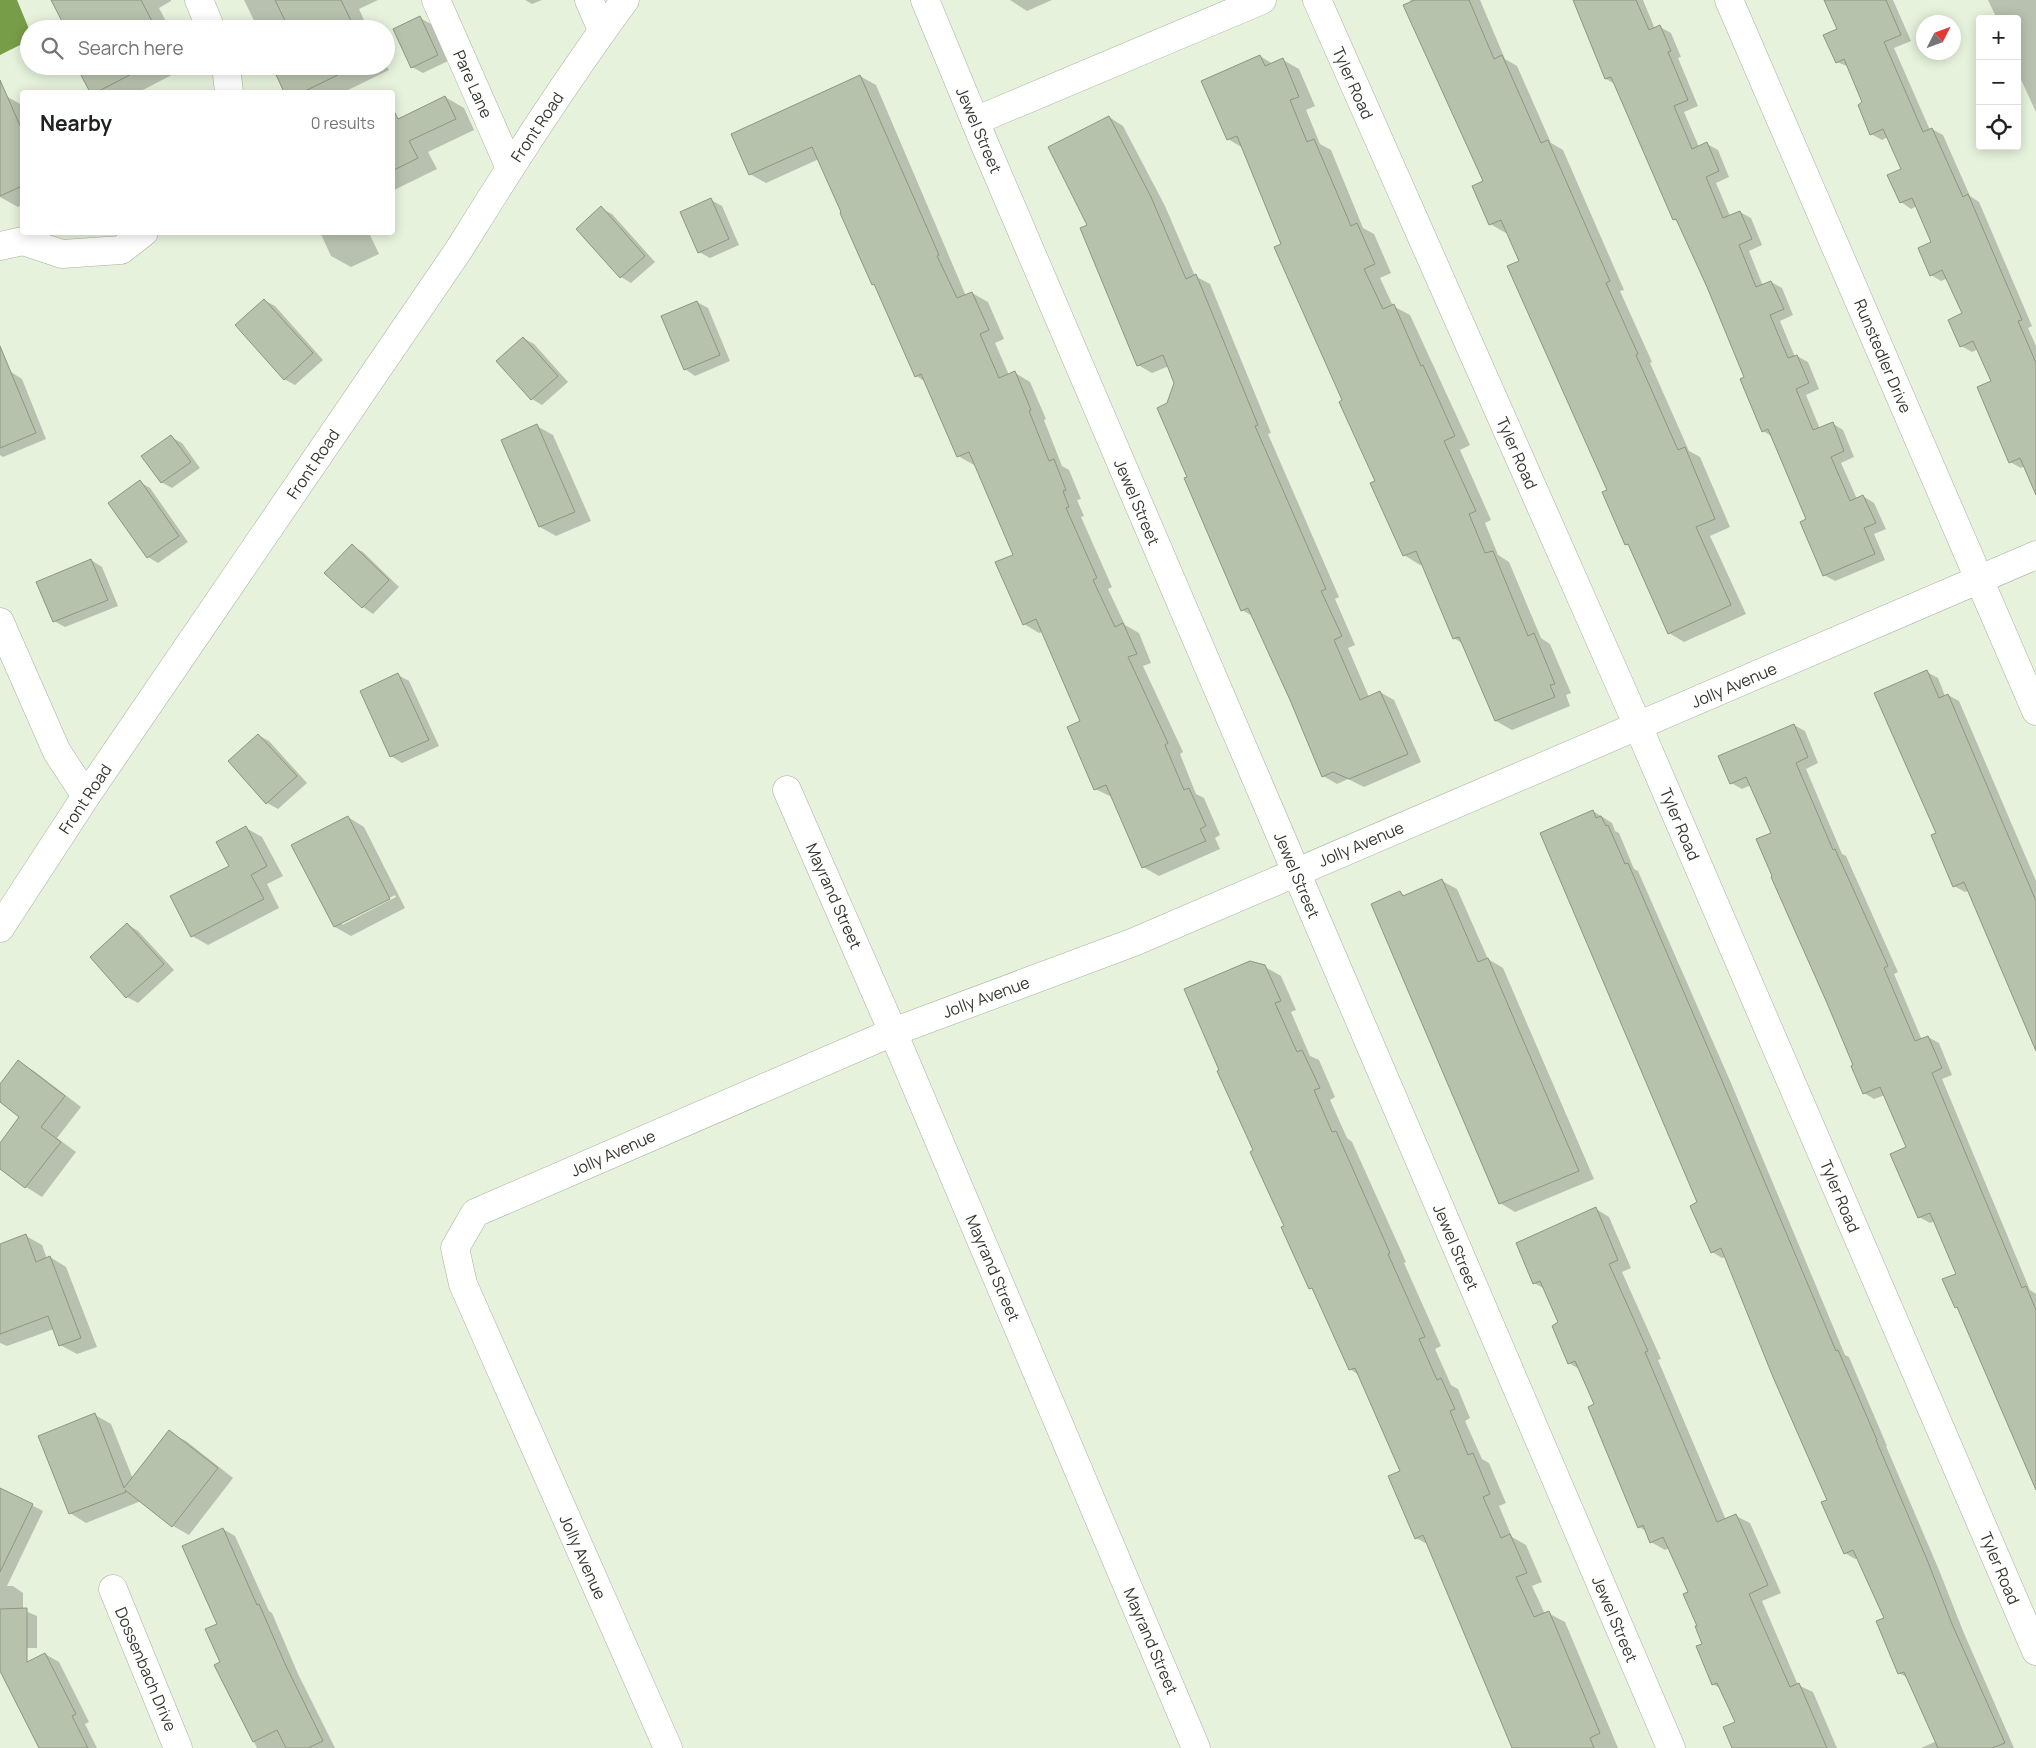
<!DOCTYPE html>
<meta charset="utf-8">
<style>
body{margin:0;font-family:Manrope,sans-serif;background:#f2f2f2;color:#202124}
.controls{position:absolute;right:15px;top:15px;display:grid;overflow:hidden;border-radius:5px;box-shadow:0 2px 12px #0003}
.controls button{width:45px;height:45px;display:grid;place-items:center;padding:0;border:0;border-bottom:1px solid #e0e0e0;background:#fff;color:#202124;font:25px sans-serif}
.compass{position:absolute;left:1916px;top:15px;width:45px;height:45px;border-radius:50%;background:#fff;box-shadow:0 2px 12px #0003;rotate:48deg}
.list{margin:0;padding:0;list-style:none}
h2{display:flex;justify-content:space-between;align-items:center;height:65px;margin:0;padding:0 20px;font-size:21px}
h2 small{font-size:16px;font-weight:400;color:#757577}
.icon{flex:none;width:28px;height:28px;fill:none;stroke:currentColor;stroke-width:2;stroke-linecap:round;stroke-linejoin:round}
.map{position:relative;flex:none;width:2036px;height:1748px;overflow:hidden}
.search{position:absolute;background:#fff;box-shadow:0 2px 12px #0003;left:20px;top:20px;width:375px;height:55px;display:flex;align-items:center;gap:12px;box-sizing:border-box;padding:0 18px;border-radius:28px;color:#757577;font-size:19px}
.panel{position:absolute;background:#fff;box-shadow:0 2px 12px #0003;left:20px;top:90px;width:375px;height:145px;border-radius:5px}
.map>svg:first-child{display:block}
.water{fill:#789d48}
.shadow{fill:#0003;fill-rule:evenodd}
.building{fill:#b7c2ac;stroke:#8c9681}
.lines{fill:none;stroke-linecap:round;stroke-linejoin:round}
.minor-casing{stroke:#a6b19b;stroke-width:29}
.major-casing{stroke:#a6b19b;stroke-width:29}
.minor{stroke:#fff;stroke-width:28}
.major{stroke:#fff;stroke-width:28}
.labels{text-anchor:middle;stroke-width:4;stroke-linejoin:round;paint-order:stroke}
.street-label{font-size:16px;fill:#343930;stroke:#fff}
</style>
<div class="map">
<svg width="2036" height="1748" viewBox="0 0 2036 1748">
<rect width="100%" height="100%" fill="#e6f2db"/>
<polygon class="water" points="0,0 17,0 29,29 24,43 0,55"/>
<g class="shadow">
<polygon points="53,0 171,0 171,1 159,8 170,29 68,29"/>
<polygon points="244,0 378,0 359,9 368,29 258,29"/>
<polygon points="525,0 542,0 532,4"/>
<polygon points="1010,0 1052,0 1027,11"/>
<polygon points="1410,0 1480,0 1505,59 1517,66 1551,143 1563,150 1624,290 1620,291 1652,362 1650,363 1689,451 1700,457 1730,527 1710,536 1746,614 1684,642 1669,633 1631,546 1626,544 1608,491 1521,261 1508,232 1506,233 1490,224 1484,182"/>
<polygon points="1574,0 1643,0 1655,29 1660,27 1671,33 1681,57 1678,58 1698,106 1684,112 1699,147 1707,144 1718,150 1729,177 1716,183 1730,216 1740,212 1751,218 1762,245 1749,251 1763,286 1771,282 1782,288 1793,315 1780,321 1795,357 1797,356 1808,362 1819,389 1806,395 1820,429 1832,423 1843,430 1854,457 1841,463 1857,499 1863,496 1874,503 1886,529 1874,534 1885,560 1835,581 1824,575 1808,520 1773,437 1763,431 1746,377 1679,223 1674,219 1615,84 1606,79"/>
<polygon points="1827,0 1893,0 1911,41 1894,48 1930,130 1932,129 1943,135 1970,196 1979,202 2032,326 2028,328 2036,346 2036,486 2025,466 2021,468 2010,462 1993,381 1978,349 1972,352 1961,346 1963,314 1948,278 1941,281 1931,275 1933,242 1917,206 1911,209 1901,202 1902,169 1888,137 1882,140 1871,134 1864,103 1849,67 1837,62 1838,30"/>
<polygon points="1988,0 2036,0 2036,112 2017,71 2017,19 1997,19"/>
<polygon points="420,18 431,24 448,61 423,73 412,67"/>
<polygon points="1260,56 1273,64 1283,60 1299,69 1315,106 1306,110 1320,144 1331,150 1363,228 1374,234 1391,273 1380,278 1393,306 1410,315 1470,445 1460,450 1491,520 1485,523 1498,555 1509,562 1541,638 1550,644 1571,693 1566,695 1570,706 1512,730 1496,721 1463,644 1454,638 1423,564 1420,565 1404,555 1283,244 1243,148 1228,139"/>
<polygon points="386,65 389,70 344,92 286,92 273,66"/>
<polygon points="78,66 189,66 139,92 91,92"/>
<polygon points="860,76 876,85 966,296 972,293 988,302 1004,339 995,343 1009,375 1015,373 1030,382 1046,419 1044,420 1062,466 1069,470 1081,499 1077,500 1084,516 1081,517 1112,587 1108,589 1125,625 1139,633 1151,663 1143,666 1183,752 1180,754 1196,794 1204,798 1220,835 1215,838 1220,849 1159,876 1143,867 1112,797 1095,789 1082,722 1042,632 1039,633 1024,624 1014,555 976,464 974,465 958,456 926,382 916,376 877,286 873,284 819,159 766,183 750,174"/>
<polygon points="6,96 22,105 22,205 18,207 0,197 0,99"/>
<polygon points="445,97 464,108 474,130 428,152 437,169 392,191 392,123"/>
<polygon points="1109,117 1123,126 1165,206 1195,276 1210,284 1271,433 1268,434 1339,597 1335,599 1355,645 1348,648 1369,697 1380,692 1394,700 1421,762 1364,787 1348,779 1337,784 1323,776 1254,617 1242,610 1189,477 1168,404 1176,383 1169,366 1152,373 1138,365 1089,225"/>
<polygon points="711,200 722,206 739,245 710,258 699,252"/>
<polygon points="601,208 612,214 655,262 631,283 621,277"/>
<polygon points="91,232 103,232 96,235"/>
<polygon points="320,232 374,232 370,235 379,254 351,267 331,256"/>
<polygon points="264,300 275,306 323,360 295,385 284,379"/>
<polygon points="697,302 708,308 730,361 695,376 685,369"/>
<polygon points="523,338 534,344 568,382 542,405 532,399"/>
<polygon points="11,372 22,379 46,439 3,457 0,455 0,377"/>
<polygon points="537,426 553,435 591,521 556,536 540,527"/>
<polygon points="171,437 182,443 200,468 172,488 161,482"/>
<polygon points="140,482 150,488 188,542 158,563 148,557"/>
<polygon points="352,546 363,552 399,587 373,614 363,607"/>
<polygon points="91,560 102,567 118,606 65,627 54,621"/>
<polygon points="1927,672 1938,678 1945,696 1948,695 1959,701 2036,881 2036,1047 1968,891 1965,892 1954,886 1938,833"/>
<polygon points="398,675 409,681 439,746 402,763 391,756"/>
<polygon points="1794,725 1805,731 1818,763 1806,769 1842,854 1846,856 1898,972 1894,974 1922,1040 1928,1037 1939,1043 1952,1075 1942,1079 2030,1290 2036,1294 2036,1488 1959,1309 1956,1307 1957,1274 1935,1221 1930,1223 1919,1217 1907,1148 1885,1095 1874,1099 1864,1093 1772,833 1751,785 1742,789 1731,783"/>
<polygon points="258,735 269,741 307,783 278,809 267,803"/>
<polygon points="1593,811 1612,823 1615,831 1619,833 1634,869 1638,871 1731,1083 1845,1355 1849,1357 1887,1446 1886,1446 1939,1570 1963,1631 2014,1748 1921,1748 1937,1741 1908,1678 1899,1673 1885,1618 1858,1558 1855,1559 1845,1553 1828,1500 1726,1257 1722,1258 1712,1252"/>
<path d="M348,817L364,827L405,908L351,936L335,927ZM395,895L396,897L342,925V922Z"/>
<polygon points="246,828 262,837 283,876 267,884 279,908 208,945 192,936 230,866"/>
<polygon points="1442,881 1457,889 1488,959 1503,968 1594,1179 1515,1212 1500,1203 1400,893 1406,896"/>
<polygon points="127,924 138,931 174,970 138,1003 127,997"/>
<polygon points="1265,967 1281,976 1296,1010 1291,1012 1310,1056 1319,1060 1335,1097 1330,1100 1347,1138 1352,1142 1406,1262 1404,1263 1441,1346 1435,1349 1451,1385 1458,1389 1470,1418 1465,1421 1482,1459 1489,1463 1506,1503 1499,1506 1512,1537 1526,1545 1542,1582 1532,1586 1545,1614 1548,1613 1565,1622 1618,1748 1514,1748 1429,1545 1416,1538 1402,1472 1359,1375 1350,1369 1315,1291 1310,1288 1221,1070"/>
<polygon points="18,1062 34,1071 81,1107 57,1138 76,1152 42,1197 26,1187 0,1168 0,1145 21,1117 0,1101 0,1086"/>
<polygon points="1596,1209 1609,1217 1631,1268 1622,1272 1661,1359 1658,1360 1726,1520 1736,1516 1750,1523 1781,1593 1762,1601 1798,1685 1813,1692 1837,1748 1734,1748 1737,1723 1721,1689 1713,1684 1689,1593 1669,1548 1665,1550 1651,1542 1646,1531 1639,1527 1595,1405 1579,1369 1569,1363 1560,1323 1545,1289 1534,1283"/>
<polygon points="26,1236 42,1245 47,1259 50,1257 66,1267 97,1347 77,1354 60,1345 54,1329 7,1346 0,1343 0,1245"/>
<polygon points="95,1415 111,1424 133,1479 169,1432 186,1441 233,1478 189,1535 173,1526 141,1501 86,1523 70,1513"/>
<polygon points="0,1489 43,1511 7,1586 13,1586 23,1593 23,1610 37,1616 37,1648 0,1648"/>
<polygon points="223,1529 235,1536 269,1611 272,1613 298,1674 335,1748 257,1748 215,1665 222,1662 218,1624"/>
<polygon points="45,1654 59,1662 89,1722 85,1724 97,1748 41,1748"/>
</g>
<g class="building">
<polygon points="51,0 141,0 156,29 66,29"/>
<polygon points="275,0 341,0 355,29 289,29"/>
<polygon points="1415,0 1469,0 1494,59 1502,55 1541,143 1548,140 1610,281 1606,283 1638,354 1636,355 1678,450 1685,447 1715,519 1696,527 1731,605 1668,634 1628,544 1625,545 1602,492 1607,490 1507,266 1519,261 1501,220 1489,225 1472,186 1483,181 1403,5"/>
<polygon points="1573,0 1636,0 1649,30 1660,25 1671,51 1668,52 1688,100 1674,106 1692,149 1707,142 1719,171 1706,177 1723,218 1740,211 1752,239 1739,245 1756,287 1771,281 1784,309 1770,315 1788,358 1797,355 1809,383 1796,389 1813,430 1833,422 1844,451 1831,457 1850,501 1863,495 1876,523 1864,528 1875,554 1823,576 1800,522 1806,519 1768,429 1762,432 1740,379 1744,377 1707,287 1676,219 1673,220 1611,77 1605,79"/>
<polygon points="1824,0 1886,0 1901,35 1884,42 1923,132 1932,128 1963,197 1968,194 2022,320 2018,321 2036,363 2036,495 2020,458 2009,463 1977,387 1991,381 1973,341 1960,347 1948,320 1962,313 1942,270 1930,276 1918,248 1931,242 1912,198 1900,203 1887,175 1901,169 1883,129 1870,135 1858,105 1862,102 1844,59 1836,63 1823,35 1837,29"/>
<polygon points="420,16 438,55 411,68 393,29"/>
<polygon points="1260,55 1265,66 1283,58 1299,97 1290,100 1307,142 1314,139 1351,226 1357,223 1375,264 1364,269 1383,309 1394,304 1421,366 1423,365 1455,436 1444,441 1476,511 1469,514 1485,553 1493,551 1528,636 1534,633 1555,684 1550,685 1555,697 1495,721 1459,637 1453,639 1416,551 1403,556 1370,483 1375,481 1339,402 1342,400 1274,247 1281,244 1237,136 1227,140 1201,81"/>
<polygon points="76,66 147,66 97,92 90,92"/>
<polygon points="272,66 356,66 303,92 284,92"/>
<polygon points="860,75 939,255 937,256 957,298 972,292 989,330 980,334 999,378 1015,371 1031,410 1029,411 1049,461 1054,459 1066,490 1063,491 1069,507 1066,508 1097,578 1093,580 1115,627 1123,623 1137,654 1128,657 1168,743 1165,745 1184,790 1189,788 1206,826 1200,829 1206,841 1142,868 1106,785 1094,790 1067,727 1080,721 1036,619 1023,625 995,562 1013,555 969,452 957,457 921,374 915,377 874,284 872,285 840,213 841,212 812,147 749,175 731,134"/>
<polygon points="0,80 22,130 22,186 0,196"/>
<polygon points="445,96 456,119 409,141 418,158 392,171 392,107 398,119"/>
<polygon points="1109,116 1151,197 1186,279 1196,274 1258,425 1255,426 1326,589 1321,591 1342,636 1334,640 1360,700 1380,691 1408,754 1349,779 1333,772 1322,777 1290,700 1248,608 1241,611 1184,478 1187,477 1157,408 1167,403 1174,383 1163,355 1137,366 1080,228 1087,225 1048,147"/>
<polygon points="711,198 729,239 698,253 680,212"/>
<polygon points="601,206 645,256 620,278 576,229"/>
<polygon points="264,299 313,353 284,380 235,325"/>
<polygon points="697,301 720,355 684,370 661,316"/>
<polygon points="523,337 558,376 531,400 496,361"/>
<polygon points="0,346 36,433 0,448"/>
<polygon points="537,424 575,512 539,527 501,440"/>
<polygon points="171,435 191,462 161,483 141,456"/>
<polygon points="140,480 179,536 147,558 108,503"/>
<polygon points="352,544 389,580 362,608 324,573"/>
<polygon points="91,559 108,600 53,622 36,582"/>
<polygon points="1927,670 1939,698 1948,694 2036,901 2036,1051 1964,882 1953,887 1931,835 1936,833 1874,693"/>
<polygon points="398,673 429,740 390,757 360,691"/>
<polygon points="1794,724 1808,757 1796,763 1833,850 1835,849 1888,966 1884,968 1915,1041 1928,1036 1942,1068 1932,1073 2022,1288 2026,1286 2036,1310 2036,1490 1957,1307 1955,1308 1942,1279 1956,1274 1930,1213 1918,1218 1890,1154 1906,1147 1880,1087 1863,1094 1851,1066 1853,1065 1827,1003 1771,877 1772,876 1756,839 1771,833 1746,777 1730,784 1718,756"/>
<polygon points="258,734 297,776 266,804 228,761"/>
<polygon points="1593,810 1596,818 1601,816 1606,826 1608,825 1625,864 1628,863 1720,1076 1836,1351 1838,1350 1877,1440 1876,1440 1928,1562 1952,1624 2005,1743 1992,1748 1938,1748 1904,1672 1898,1674 1876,1621 1884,1618 1853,1550 1844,1554 1821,1502 1827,1500 1773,1377 1721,1248 1711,1253 1690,1206 1697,1202 1540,833"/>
<polygon points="348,816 390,899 334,927 291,845"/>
<polygon points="246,826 267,866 251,875 264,899 191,937 170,896 229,866 216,842"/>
<polygon points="1442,879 1478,962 1488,958 1579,1171 1499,1204 1371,904 1400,891 1403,896"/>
<polygon points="127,923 164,964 126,998 90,957"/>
<polygon points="1250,961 1265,965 1281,1001 1275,1003 1297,1052 1302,1050 1320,1088 1314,1090 1332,1132 1336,1131 1390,1253 1388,1254 1425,1337 1419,1339 1437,1380 1441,1378 1455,1409 1450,1411 1468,1455 1473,1453 1490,1494 1483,1497 1501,1538 1510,1534 1527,1573 1516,1577 1534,1617 1549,1611 1600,1733 1590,1738 1594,1748 1512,1748 1423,1535 1415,1539 1388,1476 1400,1471 1355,1368 1349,1370 1312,1288 1309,1289 1281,1227 1284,1226 1250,1152 1253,1150 1217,1071 1219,1070 1184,989"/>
<polygon points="18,1060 65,1096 41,1127 61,1142 25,1188 0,1169 0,1143 19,1117 0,1102 0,1084"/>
<polygon points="1596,1207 1618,1260 1609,1264 1648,1351 1645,1352 1717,1522 1736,1514 1768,1585 1749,1594 1790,1687 1799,1683 1827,1748 1732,1748 1723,1727 1735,1722 1717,1683 1712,1685 1696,1646 1702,1644 1695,1626 1697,1626 1683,1594 1688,1592 1663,1537 1650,1543 1643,1525 1638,1528 1588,1407 1594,1404 1575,1361 1568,1364 1552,1326 1558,1322 1540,1281 1533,1284 1516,1243"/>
<polygon points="26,1234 36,1262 50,1256 81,1338 59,1346 48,1316 0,1334 0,1244"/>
<polygon points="95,1413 124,1488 169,1430 218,1468 172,1527 125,1490 126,1492 69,1514 38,1436"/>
<polygon points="0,1488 33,1504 0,1572"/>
<polygon points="223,1528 257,1605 259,1604 286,1666 323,1741 308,1748 286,1748 277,1730 253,1742 214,1665 220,1662 205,1629 217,1624 182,1546"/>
<polygon points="27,1608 27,1662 45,1653 76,1714 72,1716 88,1748 39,1748 0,1671 0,1609"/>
</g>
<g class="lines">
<defs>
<g id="minor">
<polyline points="199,0 211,29"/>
<polyline points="436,0 510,168"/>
<polyline points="589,0 602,30"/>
<polyline points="925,0 985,145 1671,1748"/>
<polyline points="1317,0 1638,726 2036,1651"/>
<polyline points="1729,0 2036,711"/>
<polyline points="226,66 229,92"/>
<polyline points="975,121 1262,0"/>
<polyline points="0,246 23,241 62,254 121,250 144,232"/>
<polyline points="0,622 57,752 86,796"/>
<polyline points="787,790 893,1032 1196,1748"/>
<polyline points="113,1589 178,1748"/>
<polyline points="668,1748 463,1284 455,1248 475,1213 893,1032 1134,942 2036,555"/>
</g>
<path id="major" d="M0,928L86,796L460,248C512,164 566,80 625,0"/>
</defs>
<use href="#minor" class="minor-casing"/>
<use href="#major" class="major-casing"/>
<use href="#minor" class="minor"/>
<use href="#major" class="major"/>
</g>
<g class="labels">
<g class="street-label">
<text transform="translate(1353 83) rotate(66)" y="6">Tyler Road</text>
<text transform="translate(473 84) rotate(66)" y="6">Pare Lane</text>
<text transform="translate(537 127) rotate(-56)" y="6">Front Road</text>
<text transform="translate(979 130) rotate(67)" y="6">Jewel Street</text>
<text transform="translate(1883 356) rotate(67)" y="6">Runstedler Drive</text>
<text transform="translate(1517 453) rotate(66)" y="6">Tyler Road</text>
<text transform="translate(313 464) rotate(-56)" y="6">Front Road</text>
<text transform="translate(1137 502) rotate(67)" y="6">Jewel Street</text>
<text transform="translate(1734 685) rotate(-23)" y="6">Jolly Avenue</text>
<text transform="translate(85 799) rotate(-56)" y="6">Front Road</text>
<text transform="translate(1680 824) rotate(67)" y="6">Tyler Road</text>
<text transform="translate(1361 844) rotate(-23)" y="6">Jolly Avenue</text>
<text transform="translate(1297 875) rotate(67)" y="6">Jewel Street</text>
<text transform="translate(834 896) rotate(66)" y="6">Mayrand Street</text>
<text transform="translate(986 997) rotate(-20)" y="6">Jolly Avenue</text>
<text transform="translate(613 1153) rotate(-24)" y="6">Jolly Avenue</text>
<text transform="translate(1840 1196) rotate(67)" y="6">Tyler Road</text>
<text transform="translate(1456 1247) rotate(67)" y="6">Jewel Street</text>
<text transform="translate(993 1268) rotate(67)" y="6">Mayrand Street</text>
<text transform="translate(583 1557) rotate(66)" y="6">Jolly Avenue</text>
<text transform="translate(2000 1568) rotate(67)" y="6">Tyler Road</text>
<text transform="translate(1615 1619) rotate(67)" y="6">Jewel Street</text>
<text transform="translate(1151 1641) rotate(67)" y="6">Mayrand Street</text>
<text transform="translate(146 1669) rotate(67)" y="6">Dossenbach Drive</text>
</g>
</g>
</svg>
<div class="controls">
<button>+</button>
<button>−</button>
<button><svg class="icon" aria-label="locate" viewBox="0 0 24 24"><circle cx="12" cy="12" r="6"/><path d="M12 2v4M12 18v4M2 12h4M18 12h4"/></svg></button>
</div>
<svg class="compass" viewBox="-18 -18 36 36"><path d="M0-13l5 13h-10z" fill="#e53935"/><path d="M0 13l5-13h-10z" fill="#757577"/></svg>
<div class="search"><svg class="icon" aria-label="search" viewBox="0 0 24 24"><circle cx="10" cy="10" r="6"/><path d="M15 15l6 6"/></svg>Search here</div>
<section class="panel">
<h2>Nearby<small>0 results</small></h2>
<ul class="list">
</ul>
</section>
</div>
